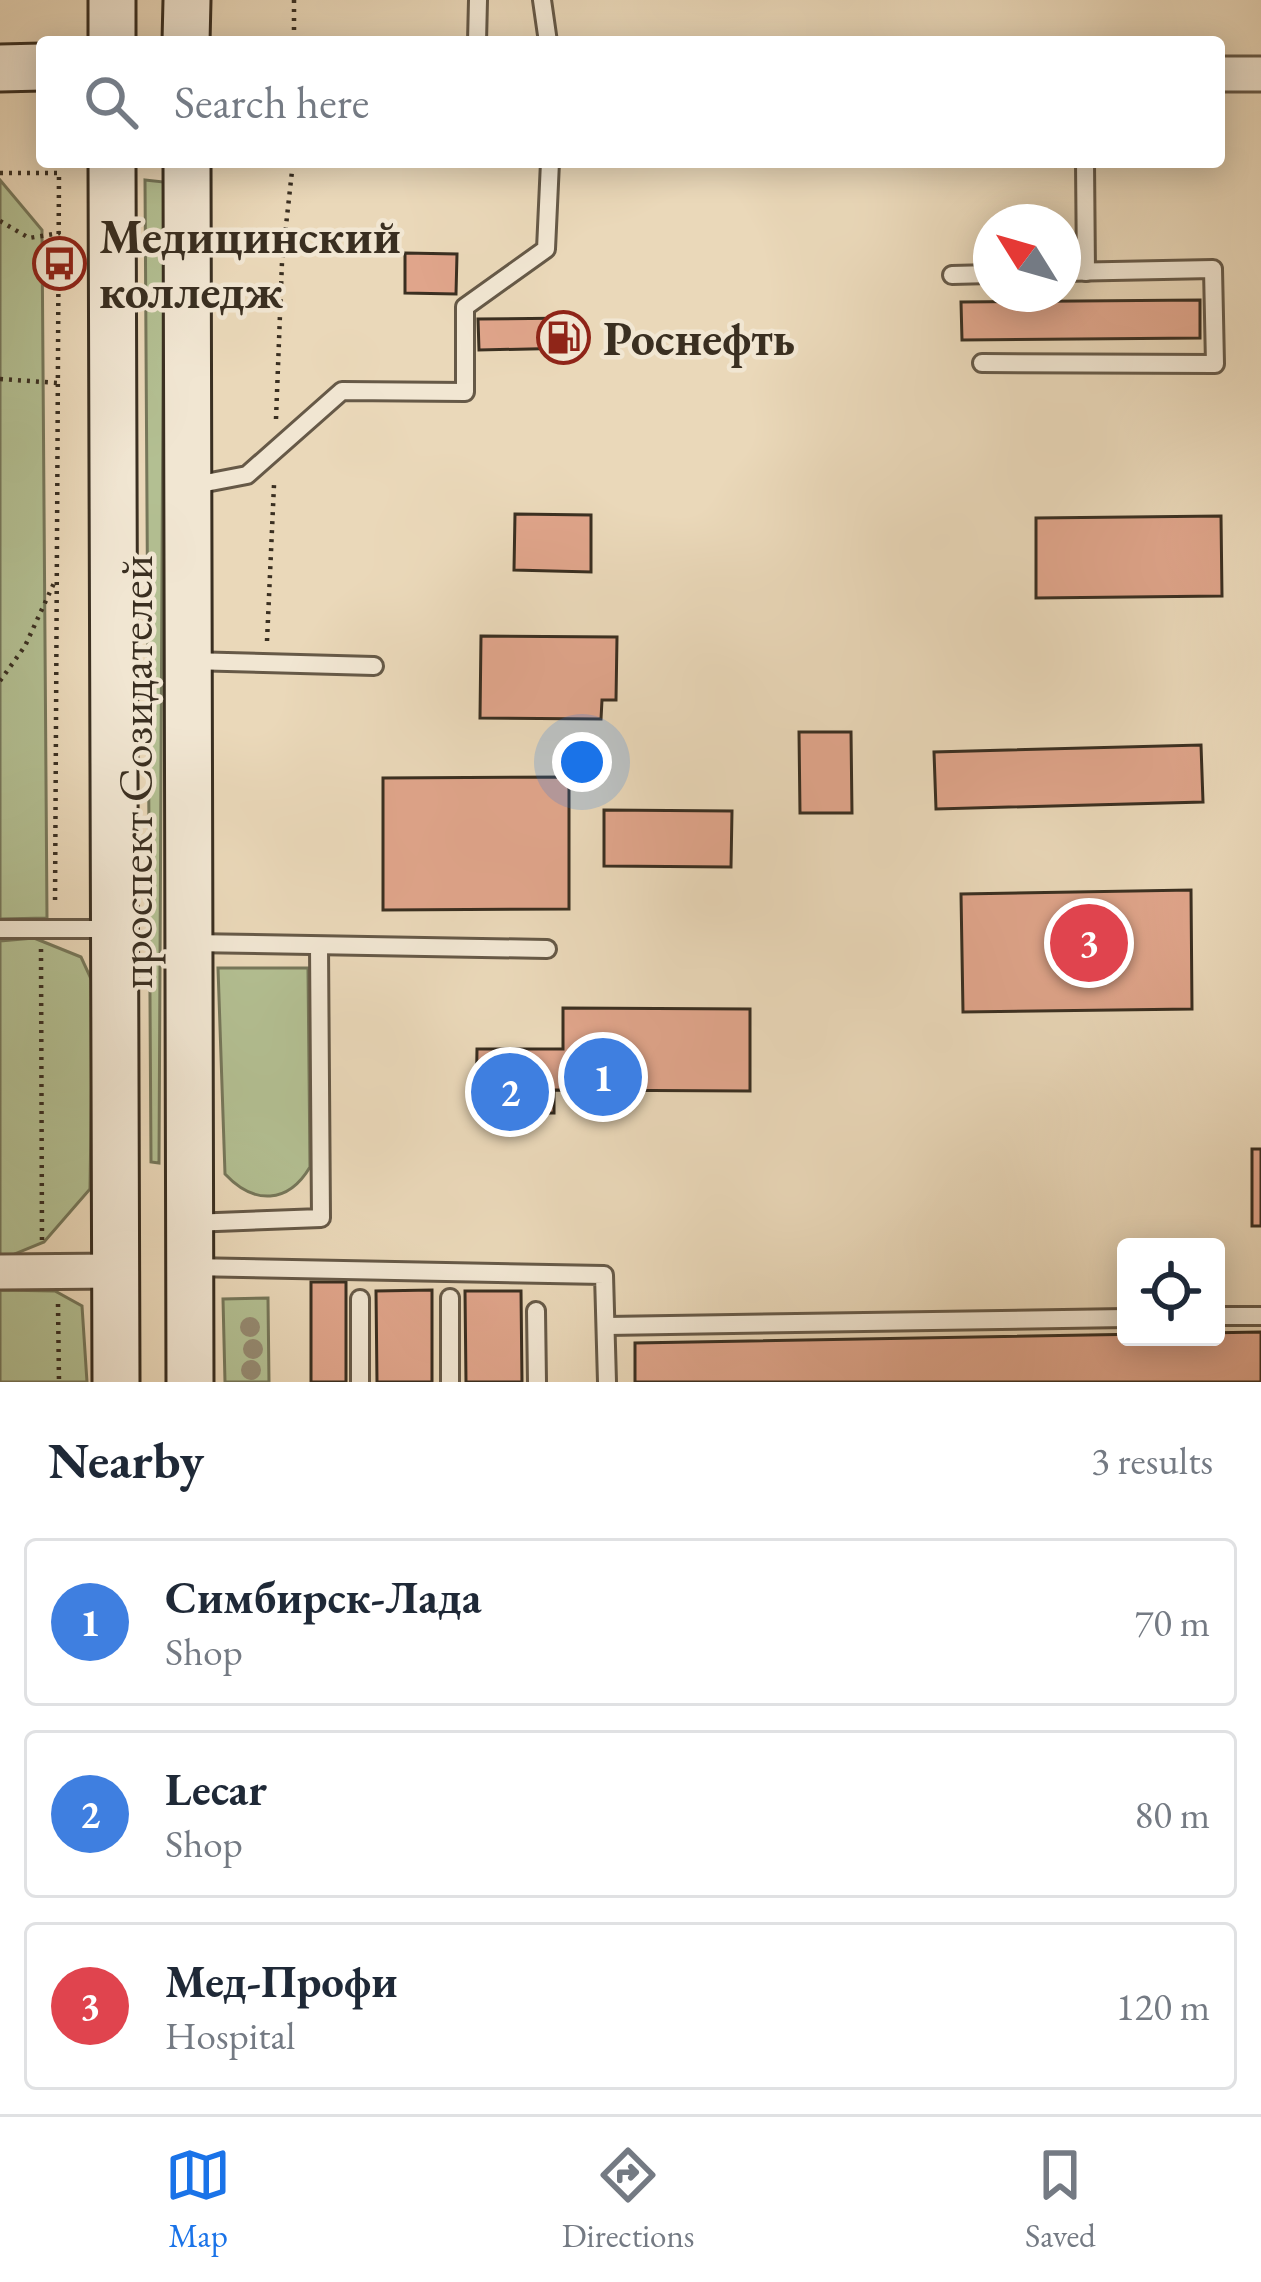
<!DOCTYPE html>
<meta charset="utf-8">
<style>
body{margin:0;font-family:"EB Garamond",serif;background:#f2f2f3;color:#1f2937}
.controls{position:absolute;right:36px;bottom:36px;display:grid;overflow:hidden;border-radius:12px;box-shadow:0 6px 30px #0003}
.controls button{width:108px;height:108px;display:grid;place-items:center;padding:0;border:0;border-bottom:3px solid #e0e1e3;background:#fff;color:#1f2937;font:60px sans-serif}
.compass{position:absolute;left:973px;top:204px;width:108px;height:108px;border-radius:50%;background:#fff;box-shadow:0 6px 30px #0003;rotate:307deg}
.you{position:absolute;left:582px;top:762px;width:42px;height:42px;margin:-30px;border:9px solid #fff;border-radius:50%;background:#1a73e8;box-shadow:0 0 0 18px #1a73e833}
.badge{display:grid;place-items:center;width:78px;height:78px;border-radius:50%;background:#1a73e8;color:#fff;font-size:39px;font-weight:700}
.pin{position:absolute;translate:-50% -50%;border:6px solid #fff;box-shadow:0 3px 12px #0006}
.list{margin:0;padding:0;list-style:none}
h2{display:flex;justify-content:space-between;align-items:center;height:156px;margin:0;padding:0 48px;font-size:51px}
h2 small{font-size:39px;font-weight:400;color:#747a83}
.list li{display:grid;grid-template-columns:78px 1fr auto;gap:36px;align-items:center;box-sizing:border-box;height:168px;margin:0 24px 24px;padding:0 24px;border:3px solid #e0e1e3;border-radius:12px}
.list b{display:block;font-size:45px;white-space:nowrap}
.list p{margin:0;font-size:39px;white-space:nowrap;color:#747a83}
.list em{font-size:39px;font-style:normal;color:#747a83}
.icon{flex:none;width:66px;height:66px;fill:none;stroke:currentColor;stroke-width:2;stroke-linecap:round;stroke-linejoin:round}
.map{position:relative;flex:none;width:1261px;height:1382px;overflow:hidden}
.search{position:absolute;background:#fff;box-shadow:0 6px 30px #0003;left:36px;right:36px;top:36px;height:132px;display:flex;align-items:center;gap:30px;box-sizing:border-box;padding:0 42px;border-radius:12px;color:#747a83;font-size:45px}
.sheet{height:732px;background:#fff}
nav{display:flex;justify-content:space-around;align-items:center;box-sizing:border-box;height:168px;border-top:3px solid #e0e1e3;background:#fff;font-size:33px;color:#747a83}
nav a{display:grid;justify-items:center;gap:6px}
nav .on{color:#1a73e8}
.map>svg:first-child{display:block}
.green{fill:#b3bf92;stroke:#76775a;stroke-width:3}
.building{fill:#e0a58b;stroke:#3a2f21;stroke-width:3}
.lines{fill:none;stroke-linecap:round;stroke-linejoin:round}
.service-casing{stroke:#665947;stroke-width:22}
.minor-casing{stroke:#665947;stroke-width:39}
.secondary-casing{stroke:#3a2f21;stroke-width:51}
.path{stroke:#3a2f21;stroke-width:4.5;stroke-dasharray:3 6;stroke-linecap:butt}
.service{stroke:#f1e6d2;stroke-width:16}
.minor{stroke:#f1e6d2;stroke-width:33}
.secondary{stroke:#f1e6d2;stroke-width:45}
.tree{fill:#968b72}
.labels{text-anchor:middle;stroke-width:9;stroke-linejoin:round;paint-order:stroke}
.poi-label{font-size:48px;font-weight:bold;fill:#3a2f21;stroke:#f1e6d2;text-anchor:start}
.street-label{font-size:48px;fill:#3a2f21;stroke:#f1e6d2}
</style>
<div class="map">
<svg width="1261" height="1382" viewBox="0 0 1261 1382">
<rect width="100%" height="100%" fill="#ead8b9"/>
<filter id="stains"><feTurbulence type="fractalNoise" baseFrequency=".00167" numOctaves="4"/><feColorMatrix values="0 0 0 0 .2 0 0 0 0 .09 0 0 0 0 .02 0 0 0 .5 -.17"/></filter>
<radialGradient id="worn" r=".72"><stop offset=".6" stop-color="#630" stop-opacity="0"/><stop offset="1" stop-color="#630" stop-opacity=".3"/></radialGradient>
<g class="green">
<polygon points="0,180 42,230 47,918 0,919"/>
<polygon points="145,180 164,182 159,1163 151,1162"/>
<polygon points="34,938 81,957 93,983 90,1189 44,1242 0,1260 0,941"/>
<path d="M218,968H308L310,1167C288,1204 254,1205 225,1174Z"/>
<polygon points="0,1290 55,1291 82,1306 87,1382 0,1382"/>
<polygon points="268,1298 269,1382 225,1382 223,1299"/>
</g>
<g class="building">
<polygon points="405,253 457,254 456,294 405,293"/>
<polygon points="1200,300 1200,338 962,340 961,302"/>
<polygon points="573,318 573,348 479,350 478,319"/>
<polygon points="515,514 591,515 591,572 514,570"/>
<polygon points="1221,516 1222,596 1036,598 1036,518"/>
<polygon points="481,636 617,637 616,700 602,700 601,719 480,718"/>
<polygon points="799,732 851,732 852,813 800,813"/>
<polygon points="1201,745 1203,802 936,809 934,752"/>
<polygon points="569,777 569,909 383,910 383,778"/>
<polygon points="604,810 732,811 731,867 604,866"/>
<polygon points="1191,890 1192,1009 963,1012 961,894"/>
<polygon points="563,1008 750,1009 750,1091 554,1090 554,1113 476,1113 477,1049 563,1049"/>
<rect x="1252" y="1149" width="9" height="77"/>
<rect x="311" y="1282" width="35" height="100"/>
<polygon points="432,1290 432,1382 377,1382 376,1291"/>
<polygon points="465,1291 521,1291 522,1382 466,1382"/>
<polygon points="1261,1332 1261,1382 635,1382 635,1343"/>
</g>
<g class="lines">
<defs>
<g id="service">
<polyline points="542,0 548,42"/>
<polyline points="477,42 478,0"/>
<polyline points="1085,162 1086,272"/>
<polyline points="952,275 991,274"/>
<polyline points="982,363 1215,364 1213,269 1063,272"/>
<polyline points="190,486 247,475 342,391 465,392 465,307 546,249 550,162"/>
<polyline points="189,661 374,666"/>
<polyline points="0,929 114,929"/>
<polyline points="190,943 547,949"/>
<polyline points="191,1223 321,1218 319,947"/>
<polyline points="190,1267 604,1275 607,1382"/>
<polyline points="450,1298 450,1382"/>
<polyline points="536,1311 537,1382"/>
<polyline points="1216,1316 1261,1316"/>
<polyline points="607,1326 1126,1318"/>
<polyline points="360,1382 360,1299"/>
</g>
<g id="minor">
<polyline points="1219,74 1261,74"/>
<polyline points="0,1272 116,1271"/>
</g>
<g id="secondary">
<polyline points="112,42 112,0"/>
<polyline points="186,42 187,0"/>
<polyline points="0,68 42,67"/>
<polyline points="112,162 116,1382"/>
<polyline points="187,162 190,1382"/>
</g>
</defs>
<use href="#service" class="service-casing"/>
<use href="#minor" class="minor-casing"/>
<use href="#secondary" class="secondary-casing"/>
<g class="path">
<polyline points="294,0 294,42"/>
<polyline points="0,173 59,173 55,906"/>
<polyline points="0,221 29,238 60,233"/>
<polyline points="0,379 58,383"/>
<polyline points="276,419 282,262 293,162"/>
<polyline points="267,641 274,485"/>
<polyline points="0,681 25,646 55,581"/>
<polyline points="41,949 42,1244"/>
<polyline points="58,1304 59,1382"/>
</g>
<use href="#service" class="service"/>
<use href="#minor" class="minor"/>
<use href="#secondary" class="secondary"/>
</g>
<g class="tree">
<circle cx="250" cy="1327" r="10"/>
<circle cx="253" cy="1349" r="10"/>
<circle cx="251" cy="1370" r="10"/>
</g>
<defs>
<symbol id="bus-ring" viewBox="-11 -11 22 22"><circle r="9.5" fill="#f1e6d2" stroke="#8f2418" stroke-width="1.5"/><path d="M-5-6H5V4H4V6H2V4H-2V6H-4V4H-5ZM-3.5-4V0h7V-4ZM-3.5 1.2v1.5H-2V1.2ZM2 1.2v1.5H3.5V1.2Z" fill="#8f2418"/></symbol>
<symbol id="fuel-ring" viewBox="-11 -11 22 22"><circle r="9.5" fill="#f1e6d2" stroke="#8f2418" stroke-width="1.5"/><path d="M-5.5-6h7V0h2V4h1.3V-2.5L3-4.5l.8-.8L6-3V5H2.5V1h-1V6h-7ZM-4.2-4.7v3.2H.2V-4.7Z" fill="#8f2418"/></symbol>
</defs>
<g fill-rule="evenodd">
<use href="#bus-ring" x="30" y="234" width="59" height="59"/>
<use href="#fuel-ring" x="534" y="308" width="59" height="59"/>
</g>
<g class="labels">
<g class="poi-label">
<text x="99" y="253">Медицинский<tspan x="99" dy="55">колледж</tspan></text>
<text x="603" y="355">Роснефть</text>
</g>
<g class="street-label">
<text transform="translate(135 772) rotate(-90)" y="17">проспект Созидателей</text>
</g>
</g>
<rect width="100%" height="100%" filter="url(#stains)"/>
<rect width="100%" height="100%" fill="url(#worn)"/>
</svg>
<div class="controls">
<button><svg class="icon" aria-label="locate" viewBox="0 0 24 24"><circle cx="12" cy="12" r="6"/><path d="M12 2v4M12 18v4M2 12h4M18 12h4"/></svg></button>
</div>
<svg class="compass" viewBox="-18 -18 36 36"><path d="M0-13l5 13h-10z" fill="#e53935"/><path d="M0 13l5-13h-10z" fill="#747a83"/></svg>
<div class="you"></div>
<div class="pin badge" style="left:603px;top:1077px;background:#3f7fe0">1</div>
<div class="pin badge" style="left:510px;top:1092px;background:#3f7fe0">2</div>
<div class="pin badge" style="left:1089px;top:943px;background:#e0444e">3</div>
<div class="search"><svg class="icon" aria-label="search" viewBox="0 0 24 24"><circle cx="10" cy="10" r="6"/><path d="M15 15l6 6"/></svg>Search here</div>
</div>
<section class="sheet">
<h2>Nearby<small>3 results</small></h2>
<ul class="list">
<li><span class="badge" style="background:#3f7fe0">1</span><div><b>Симбирск-Лада</b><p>Shop</p></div><em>70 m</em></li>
<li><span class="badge" style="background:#3f7fe0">2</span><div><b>Lecar</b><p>Shop</p></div><em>80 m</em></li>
<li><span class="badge" style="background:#e0444e">3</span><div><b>Мед-Профи</b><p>Hospital</p></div><em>120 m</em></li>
</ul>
</section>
<nav>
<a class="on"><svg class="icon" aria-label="map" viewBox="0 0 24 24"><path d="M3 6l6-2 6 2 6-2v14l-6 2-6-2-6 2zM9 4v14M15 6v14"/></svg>Map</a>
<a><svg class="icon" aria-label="directions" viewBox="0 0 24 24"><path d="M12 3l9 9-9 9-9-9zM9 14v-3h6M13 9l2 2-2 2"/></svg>Directions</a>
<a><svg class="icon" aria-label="saved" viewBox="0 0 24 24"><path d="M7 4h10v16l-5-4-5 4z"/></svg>Saved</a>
</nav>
